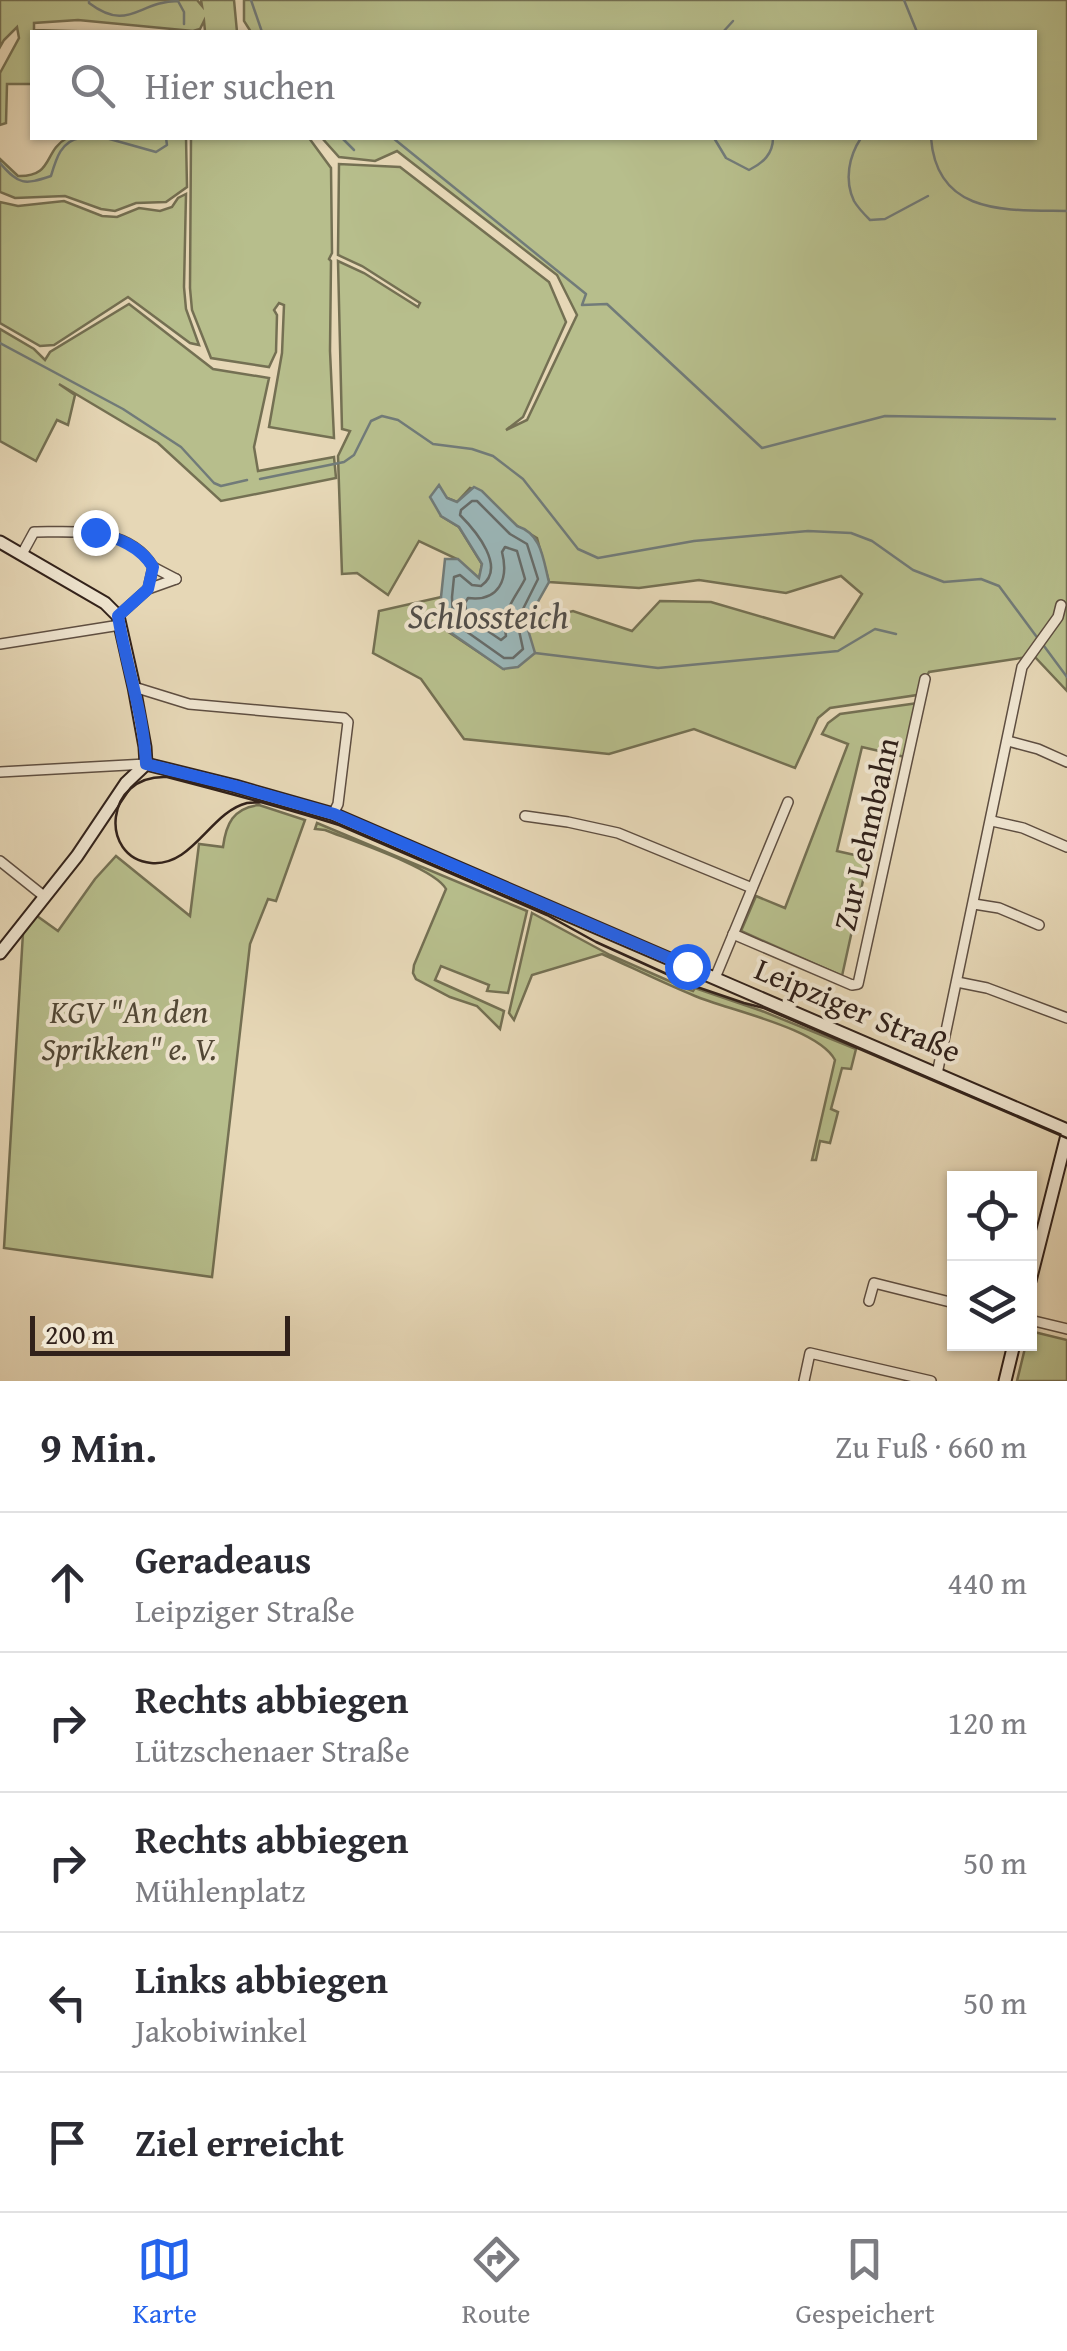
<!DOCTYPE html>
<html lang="de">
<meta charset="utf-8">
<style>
body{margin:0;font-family:"Gentium Book Plus",serif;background:#f7f7f7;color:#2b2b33}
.controls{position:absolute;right:30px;bottom:30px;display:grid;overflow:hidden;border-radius:0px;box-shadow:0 2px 8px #0004}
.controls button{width:90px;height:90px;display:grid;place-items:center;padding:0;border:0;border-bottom:2px solid #e1e1e2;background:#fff;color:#2b2b33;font:50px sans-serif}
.scale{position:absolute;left:30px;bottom:25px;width:260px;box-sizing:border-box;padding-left:10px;border:5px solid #31211a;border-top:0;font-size:28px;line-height:35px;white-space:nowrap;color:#31211a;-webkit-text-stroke:8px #efe5d0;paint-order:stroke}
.stop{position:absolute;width:30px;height:30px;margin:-22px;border:8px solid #2563eb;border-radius:50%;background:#fff}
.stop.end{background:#2563eb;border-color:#fff;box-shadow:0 2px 10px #0008}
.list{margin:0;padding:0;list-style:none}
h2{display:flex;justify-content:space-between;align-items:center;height:130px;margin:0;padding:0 40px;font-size:42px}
h2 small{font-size:32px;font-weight:400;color:#7c7c81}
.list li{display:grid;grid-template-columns:65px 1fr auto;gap:30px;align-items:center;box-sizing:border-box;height:140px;padding:0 40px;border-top:2px solid #e1e1e2}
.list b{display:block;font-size:38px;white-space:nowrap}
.list p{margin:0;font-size:32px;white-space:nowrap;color:#7c7c81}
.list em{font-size:32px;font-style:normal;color:#7c7c81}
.icon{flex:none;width:55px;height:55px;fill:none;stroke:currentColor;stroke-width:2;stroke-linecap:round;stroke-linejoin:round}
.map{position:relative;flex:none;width:1067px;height:1381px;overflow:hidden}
.search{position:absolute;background:#fff;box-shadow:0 2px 8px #0004;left:30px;right:30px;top:30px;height:110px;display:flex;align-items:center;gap:25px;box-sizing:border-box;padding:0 35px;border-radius:0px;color:#7c7c81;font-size:38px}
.sheet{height:830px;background:#fff}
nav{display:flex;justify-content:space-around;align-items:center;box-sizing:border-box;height:140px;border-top:2px solid #e1e1e2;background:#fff;font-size:28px;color:#7c7c81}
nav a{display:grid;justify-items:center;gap:5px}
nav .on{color:#2563eb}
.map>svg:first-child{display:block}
.green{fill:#b7be8c;stroke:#747053;stroke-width:2.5}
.water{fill:#9bb7b9;stroke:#717b79;stroke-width:2.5}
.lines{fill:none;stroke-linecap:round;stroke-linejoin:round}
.shore{stroke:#666c6a;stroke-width:2.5}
.stream{stroke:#717b79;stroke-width:2.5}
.street-casing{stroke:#5e4e41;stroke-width:12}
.secondary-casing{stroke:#31211a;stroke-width:15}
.street{stroke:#efe5d0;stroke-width:9}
.secondary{stroke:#efe5d0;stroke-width:11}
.tram{stroke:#31211a;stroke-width:2.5}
.route{stroke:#2563eb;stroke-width:12}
.labels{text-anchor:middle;stroke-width:8;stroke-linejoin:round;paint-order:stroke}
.street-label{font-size:32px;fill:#31211a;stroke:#efe5d0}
.park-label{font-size:32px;font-style:italic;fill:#524836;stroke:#efe5d0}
.water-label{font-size:35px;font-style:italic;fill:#514e4a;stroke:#efe5d0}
</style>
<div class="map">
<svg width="1067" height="1381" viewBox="0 0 1067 1381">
<rect width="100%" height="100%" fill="#e6d7b6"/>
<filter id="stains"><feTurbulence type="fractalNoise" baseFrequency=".002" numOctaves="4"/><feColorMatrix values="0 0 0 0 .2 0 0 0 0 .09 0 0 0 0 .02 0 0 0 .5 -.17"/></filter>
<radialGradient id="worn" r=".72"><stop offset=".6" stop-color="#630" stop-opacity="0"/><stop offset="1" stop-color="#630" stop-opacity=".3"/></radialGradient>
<g class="green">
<polygon points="0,0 197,0 202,6 201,0 234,0 237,32 205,31 204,21 200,29 193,31 78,20 34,23 34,30 105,32 32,32 32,84 7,84 6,123 0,125 0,73 19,38 17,27 4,40 0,47"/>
<polygon points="244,0 1067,0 1067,691 1034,656 929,672 917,695 830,708 818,718 795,768 694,729 609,754 464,739 421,679 373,653 379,611 441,597 444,629 504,669 526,623 573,611 632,631 660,601 711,602 834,638 862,594 841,576 786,593 699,580 639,588 549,582 537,538 517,526 482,492 470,488 457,502 447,498 441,516 459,527 482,564 479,579 457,559 419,541 388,595 357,573 342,574 338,456 350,431 342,429 338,261 364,273 418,307 420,303 362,266 338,255 339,164 400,167 549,282 566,322 523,417 506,430 527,420 577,315 557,275 397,151 375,161 339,157 322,138 1034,138 1034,32 251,32 244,21"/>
<path d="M67,138H186L187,187L166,202L136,203L115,211L101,209L65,196L15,198L0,192V159L18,176C54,177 43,151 67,138Z"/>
<polygon points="191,138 309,138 331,168 332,253 329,259 331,261 330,351 334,438 269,427 282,353 284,305 279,303 274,310 277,315 276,352 269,367 211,358 192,310 190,288"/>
<polygon points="186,194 184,287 186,309 199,345 190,343 128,297 54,345 40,346 0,323 0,202 18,206 64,201 102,216 117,217 139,208 160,211 172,207 178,198"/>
<polygon points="129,304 213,369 269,378 254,447 258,471 334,457 336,478 221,501 158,443 59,384 75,395 68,425 57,420 36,461 0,441 0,329 34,349 45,360 50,352"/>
<polygon points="918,703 905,757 862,747 837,851 868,858 842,976 741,931 756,896 785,908 848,744 822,734 828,723 840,714"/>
<path d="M259,805L305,820L276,901L268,899L250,944L212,1277L4,1248L23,933L37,916L58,931L95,879L116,856L190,916L199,844L223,847C226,824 233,808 259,805Z"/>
<path d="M317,823L527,911L508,993L487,991L489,985L441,966L435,980L504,1011L500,1029L477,1006L450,997L416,979L413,973L414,965L446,889C435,868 350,840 325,830L315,829Z"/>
<path d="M532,913L610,955L685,988L693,991L695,988L762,1011L856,1049L851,1069L842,1068L831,1109L838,1112L830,1143L820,1141L816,1160H812L835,1060C818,1028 728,1010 695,996C663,983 633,968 602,954L532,975L514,1020L509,1013Z"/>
<polygon points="1030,1331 1067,1340 1067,1381 1017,1381 1026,1344 1030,1344"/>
</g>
<path class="water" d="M439,485L447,498L457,502L474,487L482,491L517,526C542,534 543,559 549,582L526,623L535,653L518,667L503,669L444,628L441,597L445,559H458L479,578L482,564L459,527L441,516L430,497Z"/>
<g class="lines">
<g class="shore">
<path d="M472,501H477L510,534L527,544L538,579L517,621L523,649L513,658H504L453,622L452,597L454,577L460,575L472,585L481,586C507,568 476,531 460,515L461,510Z"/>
<path d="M505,547L517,551L525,579C515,599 501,611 506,636L501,640L467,617L465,603L468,598C499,602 509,579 502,552Z"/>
</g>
<g class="stream">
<path d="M89,0V3C129,33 138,1 178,1L184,12V24"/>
<polyline points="251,0 262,32"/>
<polyline points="904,0 917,32"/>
<polyline points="723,32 733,21"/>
<polyline points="106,138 156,152 167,145 166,138"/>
<polyline points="342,138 354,150"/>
<polyline points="393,138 586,294 582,305 607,304 762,448 885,416 1055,419"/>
<path d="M714,138L726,158L749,170C763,163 773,154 773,138"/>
<path d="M861,138C849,156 844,180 854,201C858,208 865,215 870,220L885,219L928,196"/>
<path d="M931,138C937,216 1007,210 1067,211"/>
<path d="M0,163C19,185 24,185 51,176C56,159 61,141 80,138"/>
<polyline points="0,343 123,409 181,447 214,483 221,486 247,480"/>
<polyline points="260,479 344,462 354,455 371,421 382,416 398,420 433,444 472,449 493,456 523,479 578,549 598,558 694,541 808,531 851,533 872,541 913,570 944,582 981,579 999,586 1039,640"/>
<polyline points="1044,646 1067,677"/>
<polyline points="535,653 658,668 838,651 875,629 896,634"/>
</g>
<defs>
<g id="street">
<path d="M22,554L34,532C74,532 129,526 153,567"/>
<polyline points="148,589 153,567 176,579"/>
<polyline points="118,616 148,589 176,579"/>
<polyline points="0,644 120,625"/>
<polyline points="134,687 189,704 344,718 348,722 338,804 333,814"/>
<polyline points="1008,741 1038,749 1067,762"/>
<polyline points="0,772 146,764"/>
<polyline points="525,816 568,822 618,833 752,888"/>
<polyline points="992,821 1023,828 1067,847"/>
<polyline points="0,861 45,897"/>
<polyline points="974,904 999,908 1039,925"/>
<polyline points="733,934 852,985 858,984 925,679"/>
<polyline points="715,978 788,802"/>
<polyline points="957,982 987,988 1067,1018"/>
<polyline points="937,1074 1022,667 1058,617 1061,605"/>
<polyline points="869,1301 874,1283 954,1303"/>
<polyline points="1030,1320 1067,1329"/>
<polyline points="804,1381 810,1353 931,1381"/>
</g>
<g id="secondary">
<polyline points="0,542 105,603 118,616 134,687 145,747 146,764"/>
<polyline points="146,764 235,786 333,814 1067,1130"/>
<polyline points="0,953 77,856 126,783 146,764"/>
<polyline points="1030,1281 1067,1135"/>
<polyline points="1005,1381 1014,1344"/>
</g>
</defs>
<use href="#street" class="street-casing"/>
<use href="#secondary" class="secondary-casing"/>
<use href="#street" class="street"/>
<use href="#secondary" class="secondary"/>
<path class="tram" d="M262,802C257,803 252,802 247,803C210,812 193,867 151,863C99,858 104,774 167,777C225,792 282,807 339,825L547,915L596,942L691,985L744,1003L764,1008L1067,1138"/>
</g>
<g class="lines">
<path class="route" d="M95,532C118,538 140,546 153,567L148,589L118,616C126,666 144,714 146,764L235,786L334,814L687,966"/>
</g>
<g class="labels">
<g class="street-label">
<text transform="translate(866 834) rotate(-77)" y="11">Zur Lehmbahn</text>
<text transform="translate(858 1010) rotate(23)" y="11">Leipziger Straße</text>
</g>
<g class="park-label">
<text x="129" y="1023">KGV "An den<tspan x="129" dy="37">Sprikken" e. V.</tspan></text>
</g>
<g class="water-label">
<text x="488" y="628">Schlossteich</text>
</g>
</g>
<rect width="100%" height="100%" filter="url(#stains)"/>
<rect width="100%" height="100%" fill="url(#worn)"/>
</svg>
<div class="controls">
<button><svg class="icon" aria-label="locate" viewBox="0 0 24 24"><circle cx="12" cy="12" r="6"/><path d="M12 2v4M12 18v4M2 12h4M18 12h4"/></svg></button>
<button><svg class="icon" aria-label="layers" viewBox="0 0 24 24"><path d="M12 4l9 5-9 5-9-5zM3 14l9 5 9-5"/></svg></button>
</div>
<div class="scale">200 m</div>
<div class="stop" style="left:687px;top:966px"></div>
<div class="stop end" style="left:95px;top:532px"></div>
<div class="search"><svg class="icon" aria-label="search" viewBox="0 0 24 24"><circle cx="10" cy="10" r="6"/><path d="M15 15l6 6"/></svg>Hier suchen</div>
</div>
<section class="sheet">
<h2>9 Min.<small>Zu Fuß · 660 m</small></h2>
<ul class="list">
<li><svg class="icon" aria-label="ahead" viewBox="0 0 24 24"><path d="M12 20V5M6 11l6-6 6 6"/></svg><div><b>Geradeaus</b><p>Leipziger Straße</p></div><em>440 m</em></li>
<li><svg class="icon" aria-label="right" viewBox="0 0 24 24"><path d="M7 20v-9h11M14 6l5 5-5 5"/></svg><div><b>Rechts abbiegen</b><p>Lützschenaer Straße</p></div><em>120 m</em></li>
<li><svg class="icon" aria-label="right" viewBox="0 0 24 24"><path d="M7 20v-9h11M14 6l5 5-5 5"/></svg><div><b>Rechts abbiegen</b><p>Mühlenplatz</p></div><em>50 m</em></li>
<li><svg class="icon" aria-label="left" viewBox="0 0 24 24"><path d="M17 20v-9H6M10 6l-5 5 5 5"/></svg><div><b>Links abbiegen</b><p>Jakobiwinkel</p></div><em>50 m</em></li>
<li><svg class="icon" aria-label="arrive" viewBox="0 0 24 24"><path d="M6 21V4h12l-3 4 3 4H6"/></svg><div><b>Ziel erreicht</b></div></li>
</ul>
</section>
<nav>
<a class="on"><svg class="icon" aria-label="map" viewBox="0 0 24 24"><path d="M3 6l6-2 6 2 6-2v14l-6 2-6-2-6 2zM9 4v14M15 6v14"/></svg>Karte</a>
<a><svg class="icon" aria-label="directions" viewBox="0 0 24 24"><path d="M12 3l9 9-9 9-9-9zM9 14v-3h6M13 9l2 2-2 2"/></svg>Route</a>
<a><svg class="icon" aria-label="saved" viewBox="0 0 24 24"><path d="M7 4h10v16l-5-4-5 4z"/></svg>Gespeichert</a>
</nav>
